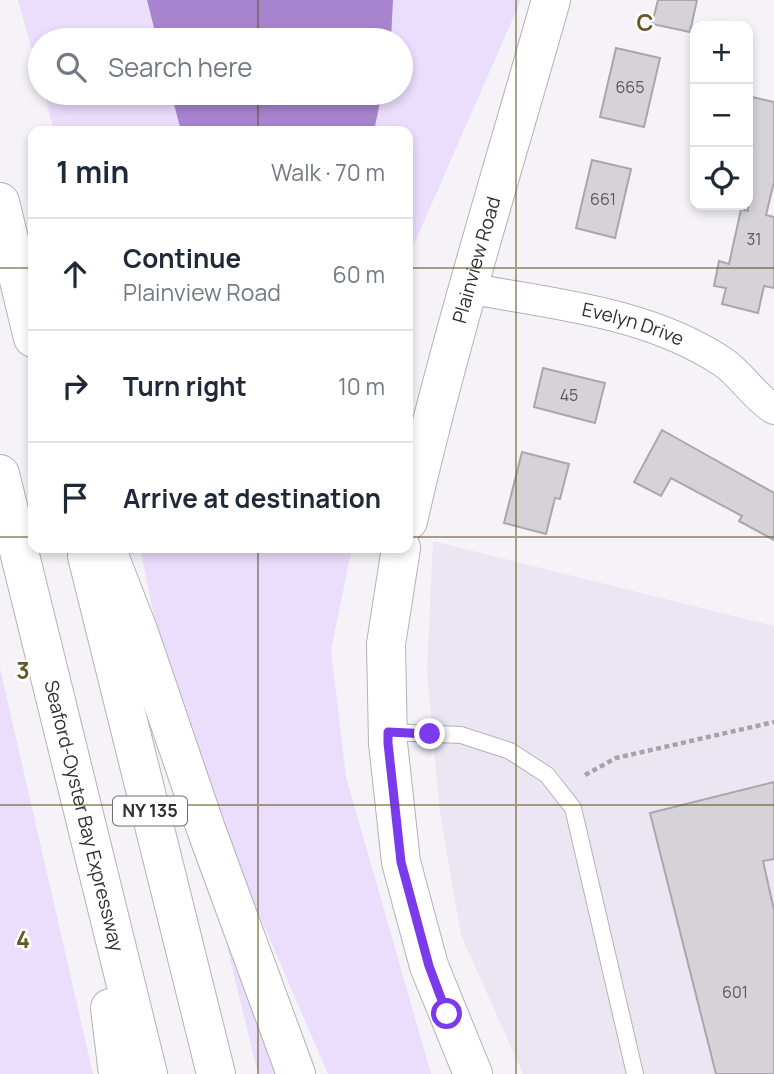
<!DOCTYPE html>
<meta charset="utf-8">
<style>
body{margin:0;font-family:Manrope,sans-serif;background:#f6f6f7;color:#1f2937}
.controls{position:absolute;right:21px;top:21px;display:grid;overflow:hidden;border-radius:14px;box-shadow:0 4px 10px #0003}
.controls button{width:63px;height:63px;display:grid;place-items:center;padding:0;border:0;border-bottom:2px solid #e0e1e3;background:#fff;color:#1f2937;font:35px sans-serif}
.stop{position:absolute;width:21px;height:21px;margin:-16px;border:5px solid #7c3aed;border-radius:50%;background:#fff}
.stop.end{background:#7c3aed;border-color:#fff;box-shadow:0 2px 7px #0008}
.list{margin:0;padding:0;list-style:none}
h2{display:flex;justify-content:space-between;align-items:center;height:91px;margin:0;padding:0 28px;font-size:30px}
h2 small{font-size:23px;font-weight:400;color:#747a83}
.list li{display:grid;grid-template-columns:46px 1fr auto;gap:21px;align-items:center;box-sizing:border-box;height:112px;padding:0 28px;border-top:2px solid #e0e1e3}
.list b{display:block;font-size:26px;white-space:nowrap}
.list p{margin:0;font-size:23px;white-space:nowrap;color:#747a83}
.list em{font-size:23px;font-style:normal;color:#747a83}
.icon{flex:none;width:38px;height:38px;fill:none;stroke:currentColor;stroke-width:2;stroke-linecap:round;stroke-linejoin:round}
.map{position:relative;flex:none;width:774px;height:1074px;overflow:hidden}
.search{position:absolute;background:#fff;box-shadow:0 4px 10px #0003;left:28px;top:28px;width:385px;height:77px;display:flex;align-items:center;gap:18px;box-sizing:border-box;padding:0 24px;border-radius:38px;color:#747a83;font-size:26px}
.panel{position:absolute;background:#fff;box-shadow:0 4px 10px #0003;left:28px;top:126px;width:385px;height:427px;border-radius:14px}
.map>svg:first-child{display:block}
.built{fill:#ece6f3}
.green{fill:#ebddfc}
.water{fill:#a884cf}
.building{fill:#d5d2d8;stroke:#a9a7ad;stroke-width:2}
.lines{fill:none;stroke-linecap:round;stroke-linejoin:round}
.lane-casing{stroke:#b4b1b7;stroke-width:18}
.street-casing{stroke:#b4b1b7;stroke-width:32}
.secondary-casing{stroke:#b4b1b7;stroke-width:40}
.highway-casing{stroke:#b4b1b7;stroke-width:40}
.path{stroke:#a5a3a7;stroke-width:4.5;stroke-dasharray:5 3.5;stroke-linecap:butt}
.lane{stroke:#fff;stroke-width:16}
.street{stroke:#fff;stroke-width:30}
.secondary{stroke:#fff;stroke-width:38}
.highway{stroke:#fff;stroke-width:38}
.route{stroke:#7c3aed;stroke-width:9}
.grid{fill:none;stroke:#645824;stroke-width:2;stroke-opacity:0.55}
.labels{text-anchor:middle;stroke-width:5;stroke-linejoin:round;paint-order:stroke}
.number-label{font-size:16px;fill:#59585b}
.shield{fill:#fff;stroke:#6e6d6f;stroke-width:2}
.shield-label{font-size:18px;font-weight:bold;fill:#302f31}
.street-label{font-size:19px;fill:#302f31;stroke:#fff}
.grid-label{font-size:23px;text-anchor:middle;font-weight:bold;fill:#645824;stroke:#fff;stroke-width:5;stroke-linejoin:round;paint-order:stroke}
</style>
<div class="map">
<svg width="774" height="1074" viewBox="0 0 774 1074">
<rect width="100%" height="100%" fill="#f5f2f8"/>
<polygon class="built" points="433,541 774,626 774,1074 523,1074 461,935 440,813 427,671"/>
<g class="green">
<polygon points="18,0 147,0 157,40 40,40 40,79"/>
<polygon points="393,0 521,0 411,251 408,268 408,131 374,131 382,93 401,93 401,40 391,40"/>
<polygon points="44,93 171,93 181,131 54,131"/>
<polygon points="140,548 352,548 331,650 346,777 431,1074 328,1074 235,858 157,630"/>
<polygon points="0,668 2,677 93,1074 0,1074"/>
<polygon points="224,934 276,1074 258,1074"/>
</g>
<g class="water">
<polygon points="147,0 393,0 391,40 157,40"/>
<polygon points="171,93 382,93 374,131 181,131"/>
</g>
<g class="building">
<polygon points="658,0 697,0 690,32 652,24"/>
<polygon points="616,48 660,58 644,127 600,117"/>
<polygon points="752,97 774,102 774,182 766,215 774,217 774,288 764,286 758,313 722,304 726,288 714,286 719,261 729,264 741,209 748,211 748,114"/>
<polygon points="592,160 631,169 615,238 576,228"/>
<polygon points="543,368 605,383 595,423 534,407"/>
<polygon points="662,430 774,493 774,540 739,521 742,516 671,478 661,496 634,482"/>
<polygon points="522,452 569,464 560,499 555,498 546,534 504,523"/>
<polygon points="774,782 774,859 763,861 774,910 774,1074 716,1074 650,813"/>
</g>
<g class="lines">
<defs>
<polyline id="lane" points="388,732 461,735 510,751 547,775 573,808 635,1074"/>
<g id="street">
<path id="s1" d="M467,288C553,304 648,312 723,362C742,375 754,397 774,409"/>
</g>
<g id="secondary">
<path id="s2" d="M408,521C448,345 502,173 551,0"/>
<polyline points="401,548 386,644 388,743 401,862 429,966 473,1074"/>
</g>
<g id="highway">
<polyline points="0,202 33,338"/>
<path id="s3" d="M0,474L148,1074"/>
<polyline points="106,548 139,633 206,829 296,1074"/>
<polyline points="87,556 216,1074"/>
<polyline points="110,1008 118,1074"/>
</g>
</defs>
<use href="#lane" class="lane-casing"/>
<use href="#street" class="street-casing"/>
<use href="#secondary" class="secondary-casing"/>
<use href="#highway" class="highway-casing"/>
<polyline class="path" points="585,775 616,758 774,722"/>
<use href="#lane" class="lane"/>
<use href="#street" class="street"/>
<use href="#secondary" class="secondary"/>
<use href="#highway" class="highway"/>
</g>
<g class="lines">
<polyline class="route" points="430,734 388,732 388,743 401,862 429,966 447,1014"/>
</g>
<path class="grid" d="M258,0V40M516,0V1074M258,93V131M0,268H33M408,268H774M0,537H33M408,537H774M258,548V1074M0,805H774"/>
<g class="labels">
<g class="number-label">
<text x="630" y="93">665</text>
<text x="603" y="205">661</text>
<text x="754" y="245">31</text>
<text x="569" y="401">45</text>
<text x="735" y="998">601</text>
</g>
<rect class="shield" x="113" y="796.5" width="74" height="29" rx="5"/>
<g class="shield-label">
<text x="150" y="817">NY 135</text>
</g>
<g class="street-label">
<text dy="7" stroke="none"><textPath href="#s2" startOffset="270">Plainview Road</textPath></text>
<text dy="7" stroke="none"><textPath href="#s1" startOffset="170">Evelyn Drive</textPath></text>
<text dy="7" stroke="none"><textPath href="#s3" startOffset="352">Seaford-Oyster Bay Expressway</textPath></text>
</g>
</g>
<g class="grid-label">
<text x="645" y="31">C</text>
<text x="23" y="679">3</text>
<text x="23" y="948">4</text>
</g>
</svg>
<div class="controls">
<button>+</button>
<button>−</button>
<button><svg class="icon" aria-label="locate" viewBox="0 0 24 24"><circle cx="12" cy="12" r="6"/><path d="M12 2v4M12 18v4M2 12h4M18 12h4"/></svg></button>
</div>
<div class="stop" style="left:447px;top:1014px"></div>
<div class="stop end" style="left:430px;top:734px"></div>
<div class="search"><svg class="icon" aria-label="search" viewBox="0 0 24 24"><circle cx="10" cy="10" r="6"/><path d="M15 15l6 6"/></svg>Search here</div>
<section class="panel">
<h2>1 min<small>Walk · 70 m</small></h2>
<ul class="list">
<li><svg class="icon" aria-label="ahead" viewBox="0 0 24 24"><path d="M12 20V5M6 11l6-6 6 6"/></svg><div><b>Continue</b><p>Plainview Road</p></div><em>60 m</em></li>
<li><svg class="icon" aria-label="right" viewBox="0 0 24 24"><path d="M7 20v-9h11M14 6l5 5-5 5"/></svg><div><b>Turn right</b></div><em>10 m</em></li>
<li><svg class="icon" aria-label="arrive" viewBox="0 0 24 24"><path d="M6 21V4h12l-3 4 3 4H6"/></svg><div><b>Arrive at destination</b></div></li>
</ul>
</section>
</div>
